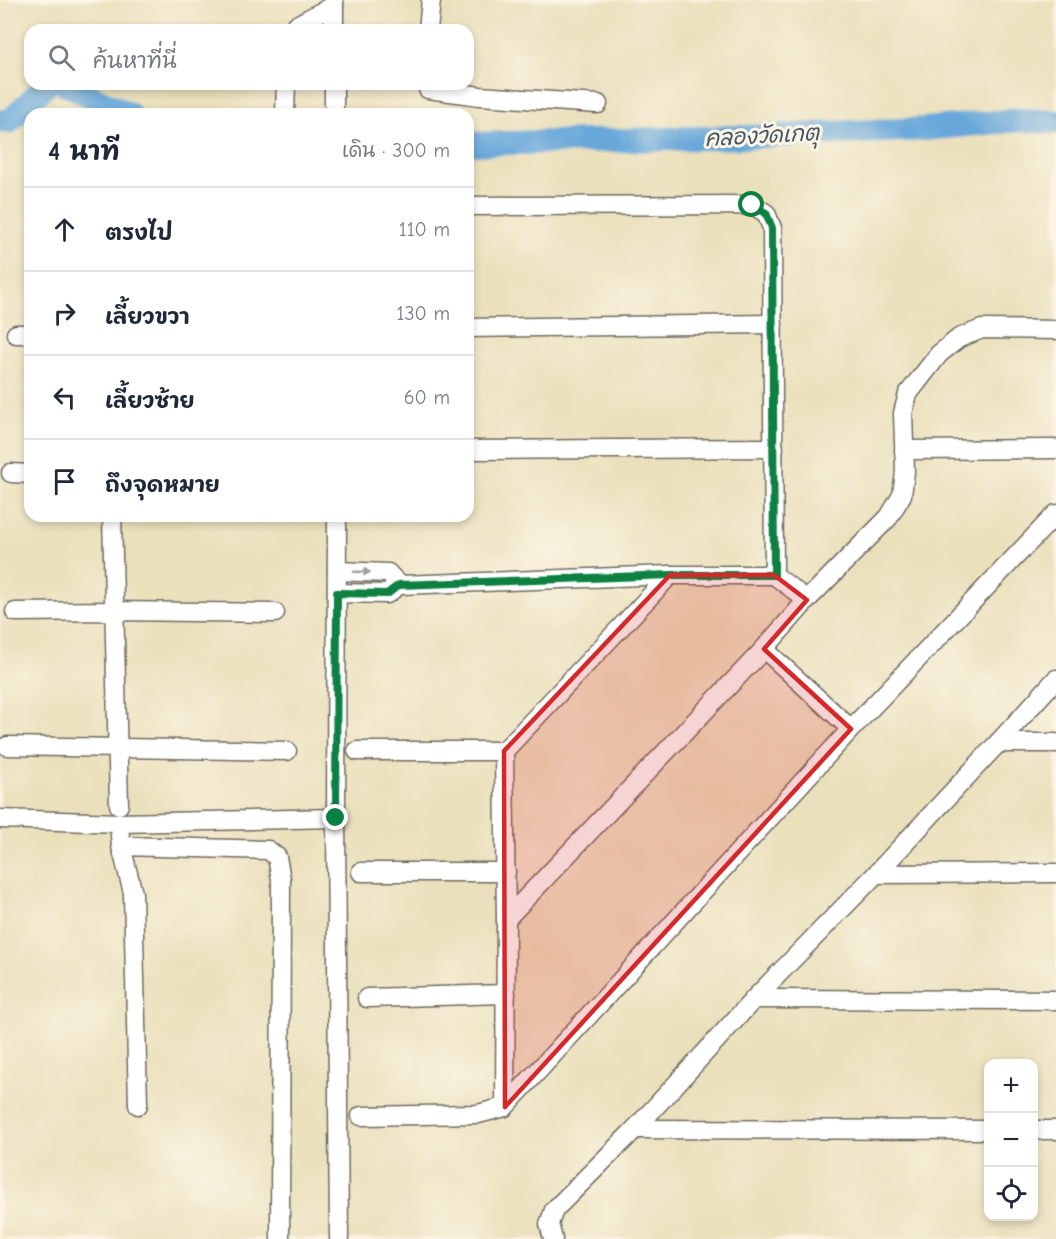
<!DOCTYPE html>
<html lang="th">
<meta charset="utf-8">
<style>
body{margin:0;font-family:"Comic Neue","Playpen Sans Thai",sans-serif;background:#f2f2f3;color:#1f2937}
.controls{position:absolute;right:18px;bottom:18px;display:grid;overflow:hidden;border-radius:12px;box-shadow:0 3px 9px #0003}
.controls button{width:54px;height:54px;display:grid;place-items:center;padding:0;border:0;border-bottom:2px solid #e0e1e3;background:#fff;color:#1f2937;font:30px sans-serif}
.stop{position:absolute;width:18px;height:18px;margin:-14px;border:4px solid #0b8043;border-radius:50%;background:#fff}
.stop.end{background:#0b8043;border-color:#fff;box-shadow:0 2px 6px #0008}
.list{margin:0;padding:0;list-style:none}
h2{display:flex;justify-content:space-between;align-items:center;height:78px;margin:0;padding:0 24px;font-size:26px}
h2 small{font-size:20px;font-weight:400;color:#747a83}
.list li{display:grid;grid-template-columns:39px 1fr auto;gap:18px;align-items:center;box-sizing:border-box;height:84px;padding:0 24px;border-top:2px solid #e0e1e3}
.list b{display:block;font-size:22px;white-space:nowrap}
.list em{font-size:20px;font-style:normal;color:#747a83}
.icon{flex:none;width:33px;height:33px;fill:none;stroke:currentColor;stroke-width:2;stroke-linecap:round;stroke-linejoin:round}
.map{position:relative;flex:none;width:1056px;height:1239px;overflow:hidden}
.search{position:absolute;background:#fff;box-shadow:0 3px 9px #0003;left:24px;top:24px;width:450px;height:66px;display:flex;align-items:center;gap:15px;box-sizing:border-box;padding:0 21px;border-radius:18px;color:#747a83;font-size:22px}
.panel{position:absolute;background:#fff;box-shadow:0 3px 9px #0003;left:24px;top:108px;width:450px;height:414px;border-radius:18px}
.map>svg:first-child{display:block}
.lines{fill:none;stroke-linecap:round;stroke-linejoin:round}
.canal{stroke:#67a7da;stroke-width:24}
.minor-casing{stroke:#6e6a5e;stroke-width:21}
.minor{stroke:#fff;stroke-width:18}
.oneway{fill:#a0a0a0}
.route{stroke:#0b8043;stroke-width:8}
.marked{fill:#d62828;fill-opacity:0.2;stroke:#d62828;stroke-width:4.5;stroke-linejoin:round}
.labels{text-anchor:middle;stroke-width:6;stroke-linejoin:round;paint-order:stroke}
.water-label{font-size:22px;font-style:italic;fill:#405668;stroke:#fcf5e5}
</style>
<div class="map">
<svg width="1056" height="1239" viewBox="0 0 1056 1239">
<rect width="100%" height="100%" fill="#fcf5e5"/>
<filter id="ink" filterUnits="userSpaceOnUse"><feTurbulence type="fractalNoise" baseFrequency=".0167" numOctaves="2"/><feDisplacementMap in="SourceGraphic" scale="12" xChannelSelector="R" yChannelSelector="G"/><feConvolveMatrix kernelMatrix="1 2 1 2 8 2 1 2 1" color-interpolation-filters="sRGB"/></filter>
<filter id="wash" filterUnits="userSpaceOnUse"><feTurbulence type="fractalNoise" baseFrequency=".008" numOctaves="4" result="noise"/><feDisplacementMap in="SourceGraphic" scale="24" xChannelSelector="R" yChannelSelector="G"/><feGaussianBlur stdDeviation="1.35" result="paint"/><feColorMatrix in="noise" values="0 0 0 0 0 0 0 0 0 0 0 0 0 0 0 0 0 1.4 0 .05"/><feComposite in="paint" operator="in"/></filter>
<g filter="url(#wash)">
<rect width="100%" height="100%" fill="#eae0bc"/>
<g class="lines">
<g class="canal">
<polyline points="65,84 129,114"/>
<polyline points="0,121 9,122 47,84"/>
<polyline points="468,144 744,137 923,129 1019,120 1056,122"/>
</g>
</g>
</g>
<g filter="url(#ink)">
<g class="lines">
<defs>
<g id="minor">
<polyline points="294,30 295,26 334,5"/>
<polyline points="334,30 334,0"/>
<polyline points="428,30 431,0"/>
<polyline points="427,84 428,89 480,96 598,104"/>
<polyline points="285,114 286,84"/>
<polyline points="334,114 334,84"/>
<polyline points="468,206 752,205 766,213 772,228 774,575"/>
<polyline points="468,328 773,324"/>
<polyline points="16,334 30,334"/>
<polyline points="468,450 774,448"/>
<polyline points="904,450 1056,449"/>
<polyline points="11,473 30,474"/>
<polyline points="112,516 119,805"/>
<polyline points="337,516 336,818 339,1239"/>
<polyline points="337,571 388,573 399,585"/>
<polyline points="337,593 387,594 399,585 670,575 774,575 807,600"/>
<polyline points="15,612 114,611 275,613"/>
<polyline points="764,649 851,729"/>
<polyline points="998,743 1056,743"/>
<polyline points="7,746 287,751"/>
<polyline points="357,751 504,751 670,575"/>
<polyline points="504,751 506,919 505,1107"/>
<polyline points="0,819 120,823 336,818"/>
<polyline points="120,835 121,846 133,893 138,1105"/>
<polyline points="121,846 268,850 277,857 281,879 280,1239"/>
<polyline points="361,872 506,872"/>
<polyline points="876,874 1056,873"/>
<polyline points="506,919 764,649 807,600 889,517 902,495 905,472 903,413 908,394 939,354 959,338 982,329 1056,330"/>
<polyline points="367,998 506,994"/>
<polyline points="754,999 1056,1000"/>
<polyline points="361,1116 478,1114 505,1107 851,729 1056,514"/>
<polyline points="635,1129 988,1130"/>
<polyline points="1034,1130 1056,1130"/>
<polyline points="553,1239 549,1224 554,1210 635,1129 754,999 876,874 998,743 1056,679"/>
</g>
</defs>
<use href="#minor" class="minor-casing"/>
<use href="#minor" class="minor"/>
</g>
<defs><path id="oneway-solid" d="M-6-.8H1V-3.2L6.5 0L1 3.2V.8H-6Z" transform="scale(1.5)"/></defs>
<use class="oneway" href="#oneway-solid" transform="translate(362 572) rotate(2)"/>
</g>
<g class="lines" filter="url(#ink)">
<polyline class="route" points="336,818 337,593 387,594 399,585 670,575 774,575 772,228 766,213 752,205"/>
</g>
<path class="marked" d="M670,575H774L807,600L764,649L851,729L505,1107L504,751Z"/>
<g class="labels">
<g class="water-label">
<text transform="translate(762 135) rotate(-3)" y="8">คลองวัดเกตุ</text>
</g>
</g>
</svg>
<div class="controls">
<button>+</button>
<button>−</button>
<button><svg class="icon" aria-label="locate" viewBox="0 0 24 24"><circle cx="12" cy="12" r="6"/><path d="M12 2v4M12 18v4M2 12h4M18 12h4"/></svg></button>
</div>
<div class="stop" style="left:752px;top:205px"></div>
<div class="stop end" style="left:336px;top:818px"></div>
<div class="search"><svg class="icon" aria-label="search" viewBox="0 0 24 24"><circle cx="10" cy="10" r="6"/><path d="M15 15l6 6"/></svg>ค้นหาที่นี่</div>
<section class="panel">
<h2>4 นาที<small>เดิน · 300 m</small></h2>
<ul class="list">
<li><svg class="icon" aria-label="ahead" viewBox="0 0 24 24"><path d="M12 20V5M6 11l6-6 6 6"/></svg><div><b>ตรงไป</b></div><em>110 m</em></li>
<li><svg class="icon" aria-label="right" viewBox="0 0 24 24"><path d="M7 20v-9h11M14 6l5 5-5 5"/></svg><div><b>เลี้ยวขวา</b></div><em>130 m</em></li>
<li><svg class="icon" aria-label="left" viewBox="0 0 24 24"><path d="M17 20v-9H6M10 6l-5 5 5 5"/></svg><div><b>เลี้ยวซ้าย</b></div><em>60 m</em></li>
<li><svg class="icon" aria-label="arrive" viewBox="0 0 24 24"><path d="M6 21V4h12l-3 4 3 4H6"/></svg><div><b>ถึงจุดหมาย</b></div></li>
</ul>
</section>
</div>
